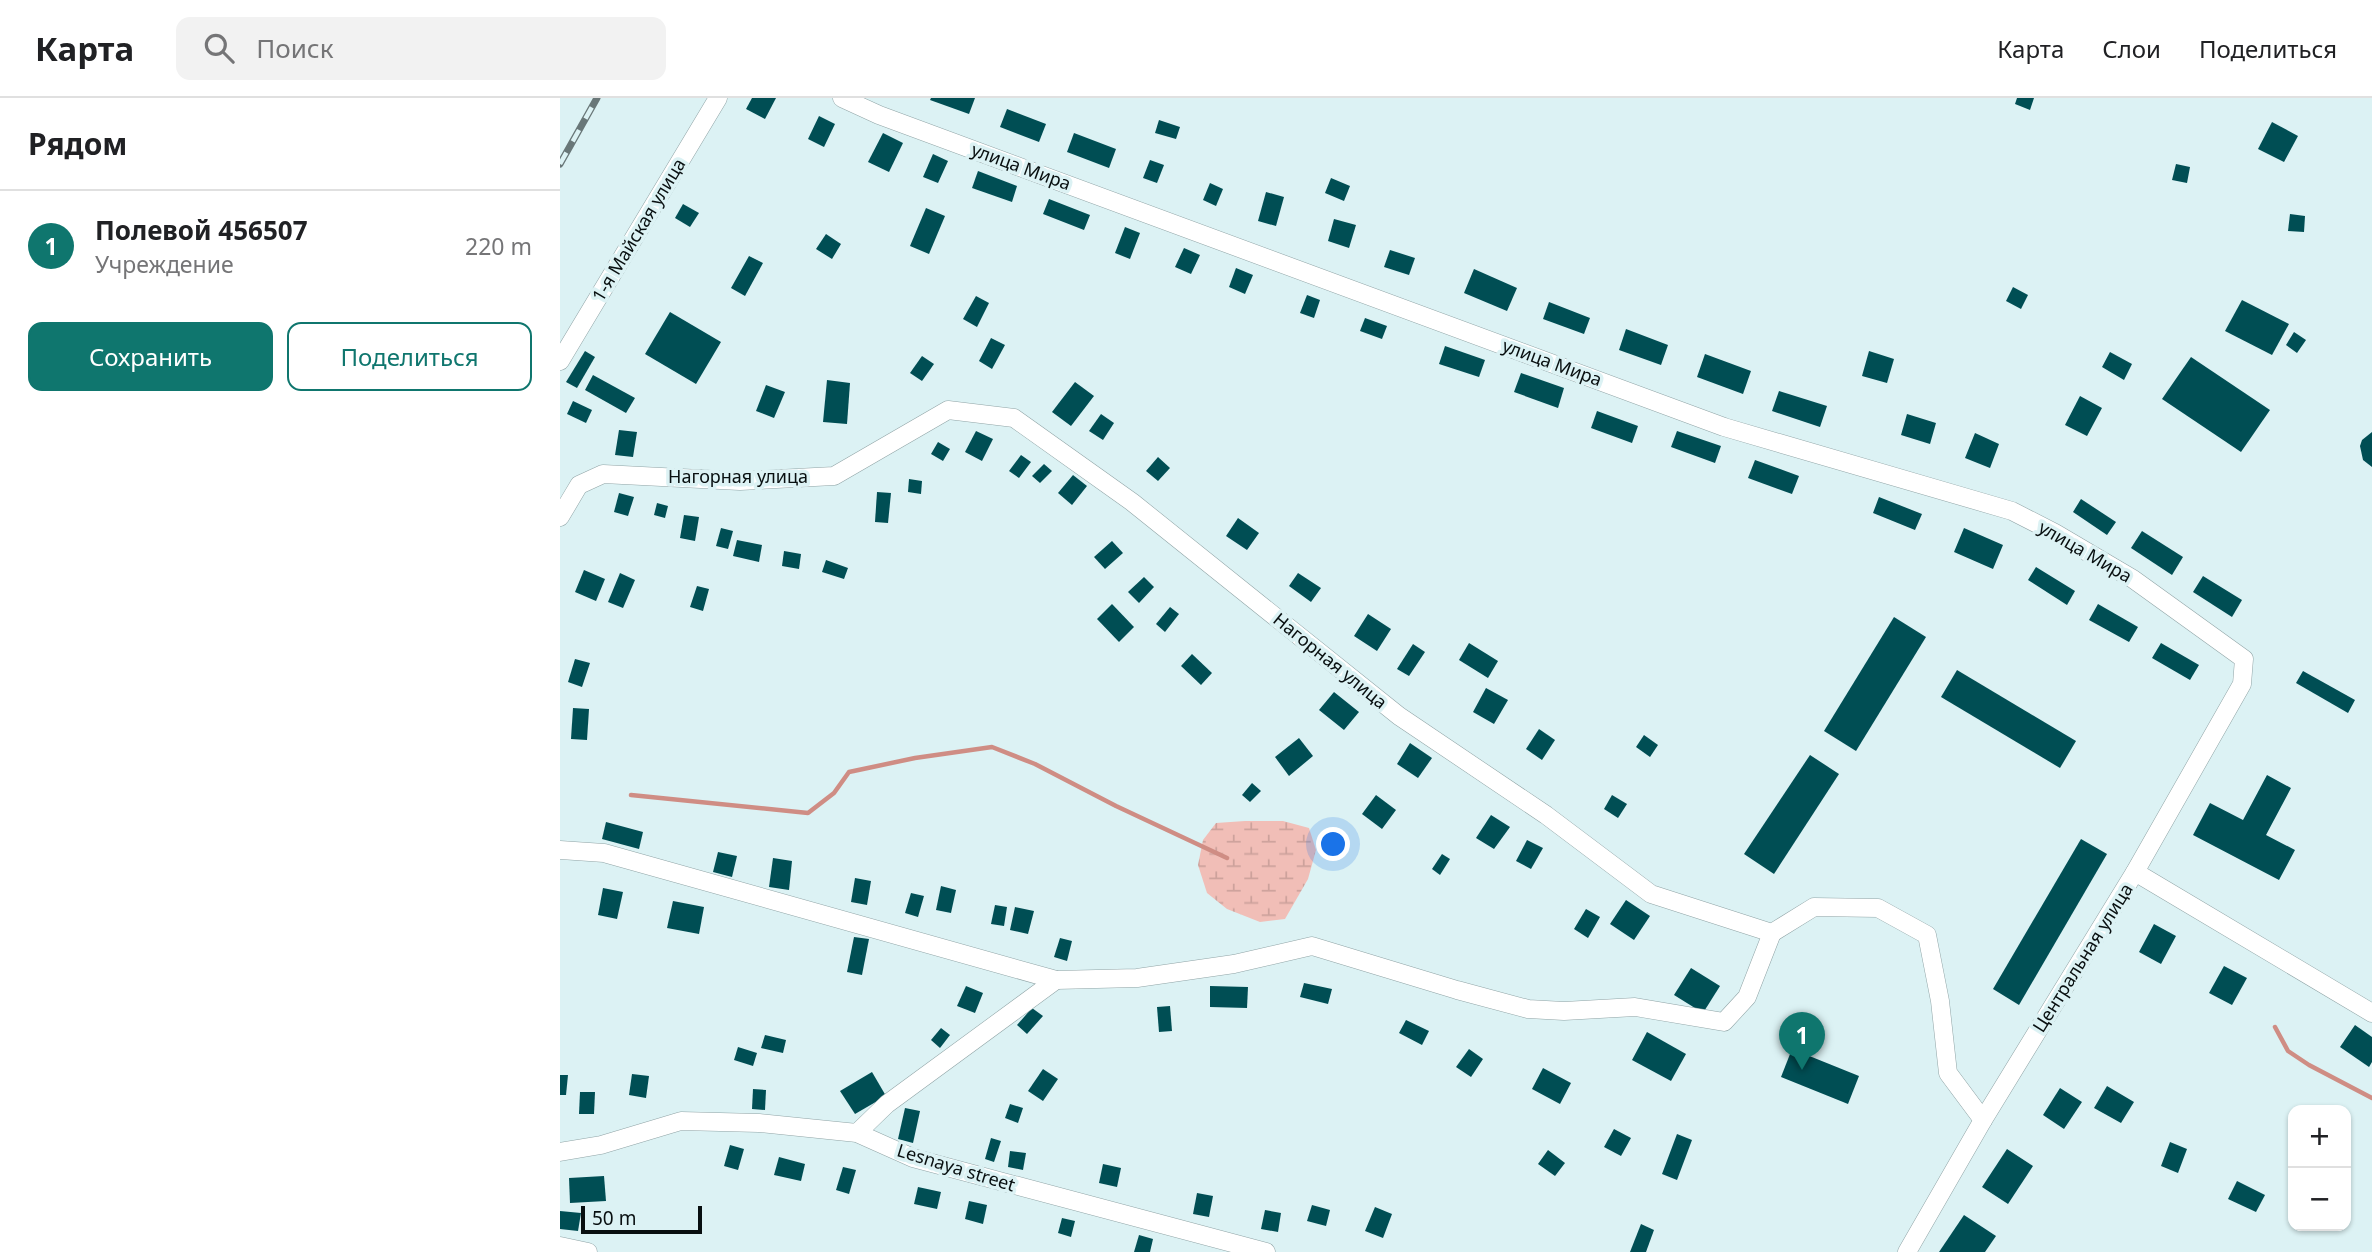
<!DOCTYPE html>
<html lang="ru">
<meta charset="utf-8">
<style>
body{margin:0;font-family:"Noto Sans",sans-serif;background:#f2f2f2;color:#202124}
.controls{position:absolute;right:21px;bottom:21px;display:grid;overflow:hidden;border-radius:14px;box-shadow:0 2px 5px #0004}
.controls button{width:63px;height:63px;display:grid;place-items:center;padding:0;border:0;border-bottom:2px solid #e0e0e0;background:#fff;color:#202124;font:35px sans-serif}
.scale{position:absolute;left:21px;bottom:18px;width:121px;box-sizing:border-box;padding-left:7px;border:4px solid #080f10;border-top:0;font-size:19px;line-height:24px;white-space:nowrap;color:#080f10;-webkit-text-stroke:5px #dcf2f4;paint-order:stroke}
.you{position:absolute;left:774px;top:747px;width:24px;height:24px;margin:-18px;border:5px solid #fff;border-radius:50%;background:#1a73e8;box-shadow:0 0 0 10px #1a73e833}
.badge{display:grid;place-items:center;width:46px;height:46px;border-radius:50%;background:#0f766e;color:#fff;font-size:23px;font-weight:700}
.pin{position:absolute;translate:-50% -58px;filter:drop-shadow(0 2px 4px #0008)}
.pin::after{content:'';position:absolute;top:37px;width:24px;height:21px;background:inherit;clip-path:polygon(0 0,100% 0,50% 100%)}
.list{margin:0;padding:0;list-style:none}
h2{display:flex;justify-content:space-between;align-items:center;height:91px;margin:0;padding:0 28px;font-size:30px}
h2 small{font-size:23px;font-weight:400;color:#757577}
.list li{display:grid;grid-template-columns:46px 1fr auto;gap:21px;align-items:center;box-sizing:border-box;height:112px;padding:0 28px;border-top:2px solid #e0e0e0}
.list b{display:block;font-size:26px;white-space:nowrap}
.list p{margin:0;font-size:23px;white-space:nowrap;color:#757577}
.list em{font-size:23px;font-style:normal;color:#757577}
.actions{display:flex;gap:14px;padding:21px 28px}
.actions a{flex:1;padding:16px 0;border:2px solid #0f766e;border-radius:14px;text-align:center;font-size:24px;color:#0f766e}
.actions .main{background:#0f766e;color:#fff}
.icon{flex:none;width:38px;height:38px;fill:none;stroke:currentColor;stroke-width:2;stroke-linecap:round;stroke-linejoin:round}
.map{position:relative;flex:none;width:1812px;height:1154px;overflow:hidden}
header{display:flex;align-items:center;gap:42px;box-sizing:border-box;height:98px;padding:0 35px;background:#fff;border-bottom:2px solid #e0e0e0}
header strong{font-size:33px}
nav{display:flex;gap:38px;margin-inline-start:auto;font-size:24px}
.search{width:490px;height:63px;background:#f2f2f2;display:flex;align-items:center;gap:18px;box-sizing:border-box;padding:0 24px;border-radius:14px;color:#757577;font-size:26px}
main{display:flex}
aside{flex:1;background:#fff}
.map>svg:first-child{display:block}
.wetland{fill:url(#wetland-marsh)}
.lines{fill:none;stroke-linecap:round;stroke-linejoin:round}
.stream{stroke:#cf8d84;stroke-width:4.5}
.building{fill:#004e54}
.minor-casing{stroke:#90a4a6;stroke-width:19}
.minor{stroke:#fff;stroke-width:18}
.rail-casing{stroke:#697778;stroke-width:7}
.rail{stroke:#dcf2f4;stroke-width:4.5;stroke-dasharray:13;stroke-linecap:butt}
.labels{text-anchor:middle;stroke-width:7;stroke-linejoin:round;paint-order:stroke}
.street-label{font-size:18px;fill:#080f10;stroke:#dcf2f4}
</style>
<header>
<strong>Карта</strong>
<div class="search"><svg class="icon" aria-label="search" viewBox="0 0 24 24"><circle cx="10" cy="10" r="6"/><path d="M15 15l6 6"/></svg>Поиск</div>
<nav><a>Карта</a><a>Слои</a><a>Поделиться</a></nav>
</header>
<main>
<aside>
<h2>Рядом<small></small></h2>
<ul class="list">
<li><span class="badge">1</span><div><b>Полевой 456507</b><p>Учреждение</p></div><em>220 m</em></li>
</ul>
<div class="actions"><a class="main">Сохранить</a><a>Поделиться</a></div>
</aside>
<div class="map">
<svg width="1812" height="1154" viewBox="0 0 1812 1154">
<defs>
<pattern id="wetland-marsh" width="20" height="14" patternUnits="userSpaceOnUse" patternTransform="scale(1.75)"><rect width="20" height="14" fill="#f1beb7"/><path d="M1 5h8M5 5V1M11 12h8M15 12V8" fill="none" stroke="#cda29c"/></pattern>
</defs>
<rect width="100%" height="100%" fill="#dcf2f4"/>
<polygon class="wetland" points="685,723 723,723 749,730 756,752 748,781 725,821 700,824 667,811 647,795 638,767 643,742 656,725"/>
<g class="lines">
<g class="stream">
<polyline points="71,697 248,715 274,695 289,674 355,660 432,649 475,666 556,708 667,760"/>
<polyline points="1715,929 1728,953 1749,967 1812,1000"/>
</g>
</g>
<g class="building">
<polygon points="192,0 216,0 205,21 186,11"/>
<polygon points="371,0 415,0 409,16 370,2"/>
<polygon points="1457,0 1474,0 1470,12 1455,6"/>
<polygon points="447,11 486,26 479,44 440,29"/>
<polygon points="259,18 275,26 264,49 248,41"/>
<polygon points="599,22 620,29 616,41 595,35"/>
<polygon points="1712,24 1738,38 1724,64 1698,51"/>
<polygon points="323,35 343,45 329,74 308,64"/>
<polygon points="514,35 556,51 549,70 507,54"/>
<polygon points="373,56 388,63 378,85 363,79"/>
<polygon points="590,62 604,67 597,85 583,80"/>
<polygon points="1616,66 1630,69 1627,85 1612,82"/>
<polygon points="418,73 457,88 452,104 412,90"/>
<polygon points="771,80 790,88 784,103 765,95"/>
<polygon points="650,85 663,91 656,108 643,102"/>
<polygon points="706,94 724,99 716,128 698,123"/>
<polygon points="489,101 530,117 524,132 483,116"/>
<polygon points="123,106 139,115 130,129 115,120"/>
<polygon points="366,110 385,118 369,156 350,148"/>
<polygon points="1730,116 1745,118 1744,134 1728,133"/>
<polygon points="774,121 796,127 789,150 768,143"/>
<polygon points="565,129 580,135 570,161 555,155"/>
<polygon points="266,136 281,146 272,161 256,151"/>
<polygon points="624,150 640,157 631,176 615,169"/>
<polygon points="830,152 855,160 849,177 824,169"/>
<polygon points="189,158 203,165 185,198 171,190"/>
<polygon points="676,170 693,177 685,196 669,189"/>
<polygon points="914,171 957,190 947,213 904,195"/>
<polygon points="1453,189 1468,197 1461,211 1446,203"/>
<polygon points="747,197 760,202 754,220 740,215"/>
<polygon points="416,198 429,205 417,229 403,221"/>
<polygon points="1682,202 1729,226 1712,257 1665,233"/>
<polygon points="989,204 1030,220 1024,236 983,221"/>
<polygon points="110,214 161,244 136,286 85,256"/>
<polygon points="805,220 827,228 822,241 800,233"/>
<polygon points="1066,231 1108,247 1101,267 1059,252"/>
<polygon points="1734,234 1746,242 1737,255 1726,247"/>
<polygon points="431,240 445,247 432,271 419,263"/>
<polygon points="885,248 925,262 919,279 879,266"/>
<polygon points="25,253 35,259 17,290 6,284"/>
<polygon points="1309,253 1334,261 1327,285 1302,278"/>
<polygon points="1550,254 1572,266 1564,282 1542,269"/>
<polygon points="1145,256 1191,273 1183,296 1137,279"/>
<polygon points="362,258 374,266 362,283 350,275"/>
<polygon points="1631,259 1710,312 1681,354 1602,301"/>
<polygon points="961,275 1004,290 998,310 954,294"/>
<polygon points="33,277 75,300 66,315 25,292"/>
<polygon points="267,282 290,285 287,326 263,324"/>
<polygon points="515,284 534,298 511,328 492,314"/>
<polygon points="206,287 225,294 214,320 196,313"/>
<polygon points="1219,293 1267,308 1260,329 1212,313"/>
<polygon points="1520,298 1542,310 1527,338 1505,327"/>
<polygon points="13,303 32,312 26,325 7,316"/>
<polygon points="1037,313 1078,328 1072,345 1031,330"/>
<polygon points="541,316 554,325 543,342 529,333"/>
<polygon points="1347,316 1376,325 1370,346 1341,337"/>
<polygon points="59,332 77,334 73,359 55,357"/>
<polygon points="416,333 433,341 422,363 405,354"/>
<polygon points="1117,333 1161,348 1155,365 1111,349"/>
<polygon points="1812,334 1812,369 1803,362 1800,348 1802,342"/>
<polygon points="1415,335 1439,346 1430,370 1405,360"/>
<polygon points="378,344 390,351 383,363 371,356"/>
<polygon points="461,357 471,364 459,380 449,373"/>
<polygon points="598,359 610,370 598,383 586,373"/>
<polygon points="1195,362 1239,378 1232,396 1188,380"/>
<polygon points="484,366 492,373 480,385 472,378"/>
<polygon points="513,377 527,388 512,407 498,395"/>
<polygon points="349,381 362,383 361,396 348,394"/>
<polygon points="317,394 331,395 328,425 315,424"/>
<polygon points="59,395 74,399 68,418 54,414"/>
<polygon points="1319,399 1362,416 1355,432 1313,415"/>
<polygon points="1521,401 1556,424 1547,437 1513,414"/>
<polygon points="97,405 108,408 105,420 94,417"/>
<polygon points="124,417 139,419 135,443 120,440"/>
<polygon points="678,420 699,435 687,452 666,438"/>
<polygon points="161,430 173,433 168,451 156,448"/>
<polygon points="1404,430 1443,447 1433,471 1394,454"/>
<polygon points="1582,433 1623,459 1612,477 1571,450"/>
<polygon points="177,442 202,447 199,464 173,458"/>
<polygon points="552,443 563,455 545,471 534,459"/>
<polygon points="224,453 241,456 239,471 222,468"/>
<polygon points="266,462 288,470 284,481 262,474"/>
<polygon points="1476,469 1515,493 1507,507 1468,482"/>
<polygon points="24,472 45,481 36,503 15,494"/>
<polygon points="60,475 75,482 63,510 48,504"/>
<polygon points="738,475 761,490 751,504 729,488"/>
<polygon points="1643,478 1682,502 1672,519 1633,494"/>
<polygon points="584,479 594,489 579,505 568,494"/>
<polygon points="137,488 149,491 143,513 130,509"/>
<polygon points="552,506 574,529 559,544 537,521"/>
<polygon points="1538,506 1578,529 1569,544 1529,522"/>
<polygon points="610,509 619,516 605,534 596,526"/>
<polygon points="808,516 831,531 817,553 794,538"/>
<polygon points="1334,519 1366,539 1296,653 1264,633"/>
<polygon points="909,545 938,563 928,580 899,562"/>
<polygon points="1601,545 1639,567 1630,582 1592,560"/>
<polygon points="853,546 865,554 849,578 837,571"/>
<polygon points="632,556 652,575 641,587 621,568"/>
<polygon points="15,561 30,565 22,589 8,584"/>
<polygon points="1397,572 1516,643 1500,670 1381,599"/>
<polygon points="1743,573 1795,602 1788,615 1736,585"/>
<polygon points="926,590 948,602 934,626 913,614"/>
<polygon points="774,594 799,614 784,632 759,612"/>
<polygon points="13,610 29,611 27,642 11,641"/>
<polygon points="979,631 995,642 982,662 966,651"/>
<polygon points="1084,637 1098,647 1090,659 1076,649"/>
<polygon points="739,640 753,658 729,678 715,659"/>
<polygon points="850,645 872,660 858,680 837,666"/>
<polygon points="1250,657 1279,676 1214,776 1184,756"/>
<polygon points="1707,677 1731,690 1706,737 1735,752 1719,782 1633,737 1650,705 1683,722"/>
<polygon points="692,685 701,693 690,704 682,697"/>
<polygon points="816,697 836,712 822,731 802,716"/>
<polygon points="1052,697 1067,706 1058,720 1044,711"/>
<polygon points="931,717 950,729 934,751 916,740"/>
<polygon points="46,724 83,734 79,751 42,741"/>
<polygon points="1521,741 1547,756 1459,907 1433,891"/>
<polygon points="967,742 983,750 971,771 956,763"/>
<polygon points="158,754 177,758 172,779 153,774"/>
<polygon points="882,756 890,761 880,777 872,771"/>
<polygon points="213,760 232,763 229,792 209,789"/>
<polygon points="295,780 311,783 307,807 291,804"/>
<polygon points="381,788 396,792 391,815 376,812"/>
<polygon points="43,790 63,794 57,821 38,817"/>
<polygon points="351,795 364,798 358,819 345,815"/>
<polygon points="1066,802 1090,818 1074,842 1050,826"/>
<polygon points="113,803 144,809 139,836 107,830"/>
<polygon points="435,807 447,809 444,828 431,826"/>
<polygon points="455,809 474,813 468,836 450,832"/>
<polygon points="1026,811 1040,819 1028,840 1014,831"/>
<polygon points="1594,826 1616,838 1601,866 1579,854"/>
<polygon points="294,839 309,841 302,877 287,874"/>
<polygon points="500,840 512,843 507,863 494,859"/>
<polygon points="1664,868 1687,880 1672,907 1649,895"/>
<polygon points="1131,870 1160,888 1143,915 1114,897"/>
<polygon points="744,885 772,891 768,906 740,899"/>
<polygon points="406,888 423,895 415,915 397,908"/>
<polygon points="650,888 688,889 687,910 650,909"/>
<polygon points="610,908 612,933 599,934 597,909"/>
<polygon points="472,910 483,918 467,936 457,927"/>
<polygon points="846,922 869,933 862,947 839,935"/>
<polygon points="1795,927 1812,939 1812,964 1809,969 1780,949"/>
<polygon points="381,930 390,937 380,950 371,942"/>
<polygon points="1087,934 1126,956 1111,983 1072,962"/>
<polygon points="205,937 226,942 223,955 201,950"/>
<polygon points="178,949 197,955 193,968 174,962"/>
<polygon points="909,951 923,961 911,979 896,969"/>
<polygon points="1232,951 1299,978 1288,1006 1221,979"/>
<polygon points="983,970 1011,985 1000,1006 972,991"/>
<polygon points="483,971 498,981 483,1003 468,993"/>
<polygon points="312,974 326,998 295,1016 280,993"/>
<polygon points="72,976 89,978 86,1000 69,997"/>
<polygon points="0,977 8,977 6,997 0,997"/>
<polygon points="1547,988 1574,1004 1561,1025 1534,1010"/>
<polygon points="1500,990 1522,1004 1504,1031 1483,1017"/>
<polygon points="193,991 206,992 205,1012 192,1011"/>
<polygon points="20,994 35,994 34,1016 19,1016"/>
<polygon points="450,1006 463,1010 458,1025 445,1020"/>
<polygon points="345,1010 360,1013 353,1045 338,1041"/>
<polygon points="1054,1031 1071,1040 1061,1058 1044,1049"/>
<polygon points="1117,1036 1132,1042 1117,1082 1102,1076"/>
<polygon points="431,1040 441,1043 434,1064 425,1061"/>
<polygon points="1610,1044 1627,1051 1618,1075 1601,1068"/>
<polygon points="170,1047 184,1051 178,1072 164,1068"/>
<polygon points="1447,1051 1473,1068 1448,1106 1422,1089"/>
<polygon points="988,1052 1005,1065 995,1078 978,1066"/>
<polygon points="450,1053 466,1055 463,1072 448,1069"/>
<polygon points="219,1059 245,1066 241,1083 214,1077"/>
<polygon points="543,1066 561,1070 557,1089 539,1085"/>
<polygon points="283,1069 296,1072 289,1096 276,1092"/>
<polygon points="44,1078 46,1103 10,1105 9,1080"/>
<polygon points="1677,1083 1705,1097 1696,1114 1668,1101"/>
<polygon points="358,1089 381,1094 377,1111 354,1106"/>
<polygon points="637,1095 653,1098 649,1119 633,1116"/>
<polygon points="409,1103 427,1107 423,1126 405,1121"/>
<polygon points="752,1107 770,1112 766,1128 747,1123"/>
<polygon points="815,1109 832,1116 823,1140 805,1133"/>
<polygon points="705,1112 721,1115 718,1134 701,1131"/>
<polygon points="0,1113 21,1115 18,1133 0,1131"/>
<polygon points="1404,1117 1436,1138 1425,1154 1379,1154"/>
<polygon points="502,1120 515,1123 511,1139 498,1135"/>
<polygon points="1081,1126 1094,1132 1086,1154 1070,1154"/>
<polygon points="579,1137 593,1141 590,1154 574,1154"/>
</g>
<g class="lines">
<defs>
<g id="minor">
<polyline points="282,0 319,17 1164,329 1452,413 1495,435 1573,481 1684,561 1682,586 1575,774 1423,1022 1347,1154"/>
<polyline points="0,263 158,0"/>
<polyline points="0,419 19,387 43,376 180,383 274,378 388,312 454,320 572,404 839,618 986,717 1091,796 1212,835 1254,809 1318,810 1367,837 1380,903 1388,975 1423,1022"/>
<polyline points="0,752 44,755 496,882 577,880 674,866 752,848 897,892 968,911 1004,913 1075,909 1164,924 1187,899 1212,835"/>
<polyline points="1575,774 1812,915"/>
<polyline points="297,1035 327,1006 496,882"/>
<polyline points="0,1054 41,1047 121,1023 199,1025 297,1035 353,1060 706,1154"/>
<polyline points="0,1148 28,1154"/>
</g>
</defs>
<use href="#minor" class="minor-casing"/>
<use href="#minor" class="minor"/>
<defs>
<polyline id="rail" points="0,66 37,0"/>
</defs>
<use href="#rail" class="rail-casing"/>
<use href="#rail" class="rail"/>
</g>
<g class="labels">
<g class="street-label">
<text transform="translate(461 69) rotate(20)" y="6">улица Мира</text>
<text transform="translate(79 132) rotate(-59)" y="6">1-я Майская улица</text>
<text transform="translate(992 265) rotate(20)" y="6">улица Мира</text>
<text x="178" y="385">Нагорная улица</text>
<text transform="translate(1525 454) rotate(30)" y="6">улица Мира</text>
<text transform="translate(770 563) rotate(39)" y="6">Нагорная улица</text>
<text transform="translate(1523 860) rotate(-58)" y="6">Центральная улица</text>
<text transform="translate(396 1070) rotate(17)" y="6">Lesnaya street</text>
</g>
</g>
</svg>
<div class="controls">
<button>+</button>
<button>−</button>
</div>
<div class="scale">50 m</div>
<div class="you"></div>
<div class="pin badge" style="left:1242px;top:972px">1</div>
</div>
</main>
